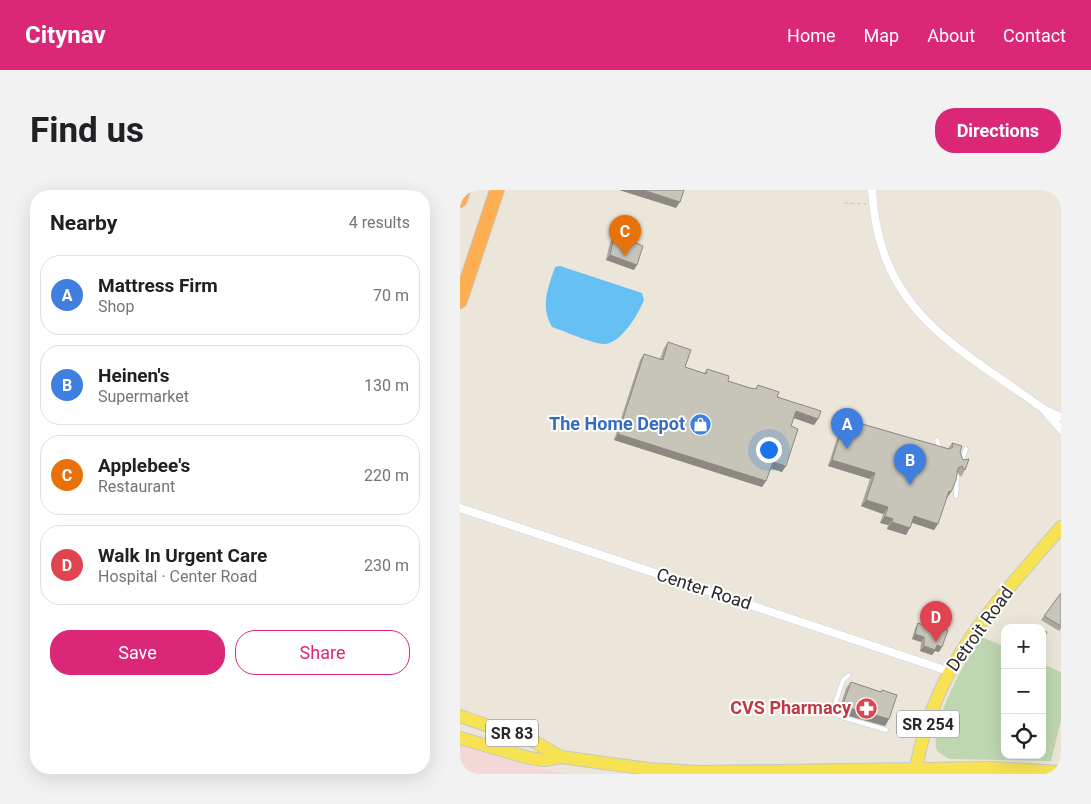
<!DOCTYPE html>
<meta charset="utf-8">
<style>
body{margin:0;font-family:Roboto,sans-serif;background:#f2f2f2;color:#202124}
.controls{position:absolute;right:15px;bottom:15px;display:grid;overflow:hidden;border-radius:10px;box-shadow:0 5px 20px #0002}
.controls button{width:45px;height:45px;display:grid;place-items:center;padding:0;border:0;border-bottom:1px solid #e0e0e0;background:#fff;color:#202124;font:25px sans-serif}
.you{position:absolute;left:308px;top:259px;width:18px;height:18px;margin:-12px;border:4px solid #fff;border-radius:50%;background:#1a73e8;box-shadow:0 0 0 8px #1a73e833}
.badge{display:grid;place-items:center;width:32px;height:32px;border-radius:50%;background:#db2777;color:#fff;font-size:16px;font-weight:700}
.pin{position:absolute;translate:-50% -41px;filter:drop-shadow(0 1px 2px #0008)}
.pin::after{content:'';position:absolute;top:26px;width:18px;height:15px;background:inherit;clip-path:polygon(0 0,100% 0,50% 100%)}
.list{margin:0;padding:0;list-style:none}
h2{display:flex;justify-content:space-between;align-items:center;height:65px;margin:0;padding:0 20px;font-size:21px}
h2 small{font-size:16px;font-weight:400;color:#757577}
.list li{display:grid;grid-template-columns:32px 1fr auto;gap:15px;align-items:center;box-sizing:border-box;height:80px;margin:0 10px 10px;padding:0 10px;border:1px solid #e0e0e0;border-radius:20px}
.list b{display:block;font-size:19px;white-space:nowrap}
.list p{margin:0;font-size:16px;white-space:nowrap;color:#757577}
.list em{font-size:16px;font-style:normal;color:#757577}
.actions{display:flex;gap:10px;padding:15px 20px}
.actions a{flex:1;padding:11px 0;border:1px solid #db2777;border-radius:20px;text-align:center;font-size:18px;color:#db2777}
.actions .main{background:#db2777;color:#fff}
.icon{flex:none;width:28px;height:28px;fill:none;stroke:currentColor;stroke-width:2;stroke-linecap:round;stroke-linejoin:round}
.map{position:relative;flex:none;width:601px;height:584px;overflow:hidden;border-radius:20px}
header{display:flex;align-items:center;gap:30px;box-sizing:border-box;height:70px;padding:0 25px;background:#db2777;color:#fff}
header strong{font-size:24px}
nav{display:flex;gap:28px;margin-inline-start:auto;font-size:18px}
.intro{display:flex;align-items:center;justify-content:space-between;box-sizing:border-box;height:120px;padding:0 30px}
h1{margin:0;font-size:35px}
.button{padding:12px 22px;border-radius:20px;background:#db2777;color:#fff;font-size:18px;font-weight:700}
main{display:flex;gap:30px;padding:0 30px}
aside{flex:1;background:#fff;border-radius:20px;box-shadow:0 5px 20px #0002}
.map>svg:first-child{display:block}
.medical{fill:#f4d8d7}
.cemetery{fill:#bfd7b0}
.water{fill:#67c0f4}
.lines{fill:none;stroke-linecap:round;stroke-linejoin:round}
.lane-casing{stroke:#cfd1e3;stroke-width:5.5}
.street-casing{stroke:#cfd1e3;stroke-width:9}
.primary-casing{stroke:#c7c7c7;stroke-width:14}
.highway-casing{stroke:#c7c7c7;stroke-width:16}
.path{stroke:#c7c7c7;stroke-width:1;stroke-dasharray:4 2.5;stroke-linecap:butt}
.lane{stroke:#fff;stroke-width:4}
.street{stroke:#fff;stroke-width:8}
.primary{stroke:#f7e254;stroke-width:12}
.highway{stroke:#ffaf52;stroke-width:14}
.wall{fill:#aba99f}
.shaded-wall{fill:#8b8982}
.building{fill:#c7c4b9;stroke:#8b8982}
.labels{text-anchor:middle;stroke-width:4;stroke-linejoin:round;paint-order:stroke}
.shield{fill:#fff;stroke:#696969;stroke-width:1}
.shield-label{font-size:16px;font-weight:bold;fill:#292929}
.shop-label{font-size:18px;font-weight:bold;fill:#366cbe;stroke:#fff;text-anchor:end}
.street-label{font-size:18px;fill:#292929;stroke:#fff}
.health-label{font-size:18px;font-weight:bold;fill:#be3a42;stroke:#fff;text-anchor:end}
</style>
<header>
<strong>Citynav</strong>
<nav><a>Home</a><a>Map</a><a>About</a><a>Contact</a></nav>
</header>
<div class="intro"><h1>Find us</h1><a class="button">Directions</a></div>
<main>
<aside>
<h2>Nearby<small>4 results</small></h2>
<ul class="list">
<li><span class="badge" style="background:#3f7fe0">A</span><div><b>Mattress Firm</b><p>Shop</p></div><em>70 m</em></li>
<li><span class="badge" style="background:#3f7fe0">B</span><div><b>Heinen's</b><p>Supermarket</p></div><em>130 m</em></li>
<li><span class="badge" style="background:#e8710a">C</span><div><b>Applebee's</b><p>Restaurant</p></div><em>220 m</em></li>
<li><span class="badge" style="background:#e0444e">D</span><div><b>Walk In Urgent Care</b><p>Hospital · Center Road</p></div><em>230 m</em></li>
</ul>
<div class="actions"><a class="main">Save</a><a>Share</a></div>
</aside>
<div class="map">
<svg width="601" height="584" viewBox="0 0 601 584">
<rect width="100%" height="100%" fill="#ece6da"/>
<polygon class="medical" points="0,555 66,575 109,584 0,584"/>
<path class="cemetery" d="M522,447L545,457V565H582V474L601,482V530L591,571L489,569L477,561C468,537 506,467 522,447Z"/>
<path class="water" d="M100,76L182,103L184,110C179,123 161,154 144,154C133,154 104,141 92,137C80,116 88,98 95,77Z"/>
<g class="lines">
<defs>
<g id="lane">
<polyline points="477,250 480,260"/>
<polyline points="501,272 506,259"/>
<polyline points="496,306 497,286"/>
<polyline points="379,526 373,520 383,490 389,485"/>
<polyline points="385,528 426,540"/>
</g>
<g id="street">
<path d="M412,0C419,123 496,155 585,220L601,227"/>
<polyline points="586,222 601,239"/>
<polyline points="0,318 488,481"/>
</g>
<g id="primary">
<polyline points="0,526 75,552 101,567"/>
<polyline points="0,548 69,568 84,570 101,567 188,579 239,582 533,578 601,582"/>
<path d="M455,584C473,475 533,417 601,337"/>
</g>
<g id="highway">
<polyline points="0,10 3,0"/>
<polyline points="0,111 37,0"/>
</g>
</defs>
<use href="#lane" class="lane-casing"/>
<use href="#street" class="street-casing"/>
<use href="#primary" class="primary-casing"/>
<use href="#highway" class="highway-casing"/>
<polyline class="path" points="384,13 406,14"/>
<use href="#lane" class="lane"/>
<use href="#street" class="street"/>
<use href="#primary" class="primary"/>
<use href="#highway" class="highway"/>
</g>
<g class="wall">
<polygon points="154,47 165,51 167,49 174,80 146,70 150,52"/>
<polygon points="208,152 225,177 244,183 247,179 268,191 290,198 295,199 298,195 358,229 354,235 333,228 331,236 322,282 311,278 306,291 302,297 154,250 180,170 184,164 200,169 204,158"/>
<polygon points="385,229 488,259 492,253 500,262 505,280 501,287 497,282 474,340 452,333 446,345 427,339 428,335 420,333 423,324 401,316 410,289 368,276 381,236"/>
<polygon points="601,403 601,439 599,441 581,430"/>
<polygon points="458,433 468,436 470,434 479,462 475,461 472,465 460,461 461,452 452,449 455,438"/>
<polygon points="391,492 421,502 422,500 429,529 425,536 382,524 379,520 386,498"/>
</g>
<g class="shaded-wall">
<polygon points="159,0 183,0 220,12 216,18"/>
<polygon points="150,65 177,75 174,80 146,70"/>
<polygon points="336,221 358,229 354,235 331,227"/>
<polygon points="158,244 306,291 302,297 154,250"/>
<polygon points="372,270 415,283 410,289 368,276"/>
<polygon points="313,272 326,276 322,282 309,278"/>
<polygon points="489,301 491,302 487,308 484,307"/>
<polygon points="406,310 428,317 423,324 401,316"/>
<polygon points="425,326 433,329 428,335 420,333"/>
<polygon points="454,326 478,334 474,340 450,332"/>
<polygon points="432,332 450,338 446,345 427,339"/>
<polygon points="455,444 464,447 461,452 452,449"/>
<polygon points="477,455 482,457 479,462 475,461 472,465 460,461 464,456"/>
<polygon points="386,517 429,529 425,536 382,524"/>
</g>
<g class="building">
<polygon points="183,0 224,0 220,12"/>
<polygon points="154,47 166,51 167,49 183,56 177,75 150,65"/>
<polygon points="208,152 231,160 225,177 246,184 247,179 269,186 268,191 290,198 296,199 298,195 319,202 317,207 361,221 358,229 336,221 331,236 338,239 326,276 313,272 306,291 158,244 184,164 203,170"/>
<polygon points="385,229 489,259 493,257 492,253 502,256 500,262 503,270 509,269 505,280 502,276 498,278 496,290 491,302 489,301 478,334 454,326 450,338 432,332 433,329 425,326 428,317 406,310 415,283 372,270"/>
<polygon points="601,403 601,436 584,426"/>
<polygon points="458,433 469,437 470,434 488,440 482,457 477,455 475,460 464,456 464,447 455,444"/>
<polygon points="582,439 587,442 582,452"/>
<polygon points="391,492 421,502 422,500 437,505 429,529 386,517 383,514"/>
</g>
<defs>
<symbol id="shop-disc" viewBox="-11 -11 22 22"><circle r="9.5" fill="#3f7fe0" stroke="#fff"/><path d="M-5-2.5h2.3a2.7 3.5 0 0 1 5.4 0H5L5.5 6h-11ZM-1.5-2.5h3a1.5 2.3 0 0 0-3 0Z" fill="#fff"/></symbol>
<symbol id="pharmacy-disc" viewBox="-11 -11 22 22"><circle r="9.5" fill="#e0444e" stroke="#fff"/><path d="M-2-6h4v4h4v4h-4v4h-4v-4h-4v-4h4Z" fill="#fff"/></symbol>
</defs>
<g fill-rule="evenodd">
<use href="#shop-disc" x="228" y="222" width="25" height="25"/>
<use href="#pharmacy-disc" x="394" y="506" width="25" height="25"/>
</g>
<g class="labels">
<g class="shield">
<rect x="437" y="520.5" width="62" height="27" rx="4"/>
<rect x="26" y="529.5" width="52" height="27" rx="4"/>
</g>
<g class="shield-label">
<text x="468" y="540">SR 254</text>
<text x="52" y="549">SR 83</text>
</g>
<g class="shop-label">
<text x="225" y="240">The Home Depot</text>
</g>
<g class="street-label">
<text transform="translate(244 399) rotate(18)" y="6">Center Road</text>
<text transform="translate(520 439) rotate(-54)" y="6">Detroit Road</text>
</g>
<g class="health-label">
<text x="391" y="524">CVS Pharmacy</text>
</g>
</g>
</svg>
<div class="controls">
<button>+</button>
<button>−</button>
<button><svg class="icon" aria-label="locate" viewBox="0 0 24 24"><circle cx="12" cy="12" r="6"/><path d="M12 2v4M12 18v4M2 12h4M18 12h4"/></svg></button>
</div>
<div class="you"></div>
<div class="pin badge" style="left:387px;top:259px;background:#3f7fe0">A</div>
<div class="pin badge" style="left:450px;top:295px;background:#3f7fe0">B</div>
<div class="pin badge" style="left:165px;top:66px;background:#e8710a">C</div>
<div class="pin badge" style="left:476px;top:452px;background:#e0444e">D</div>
</div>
</main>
